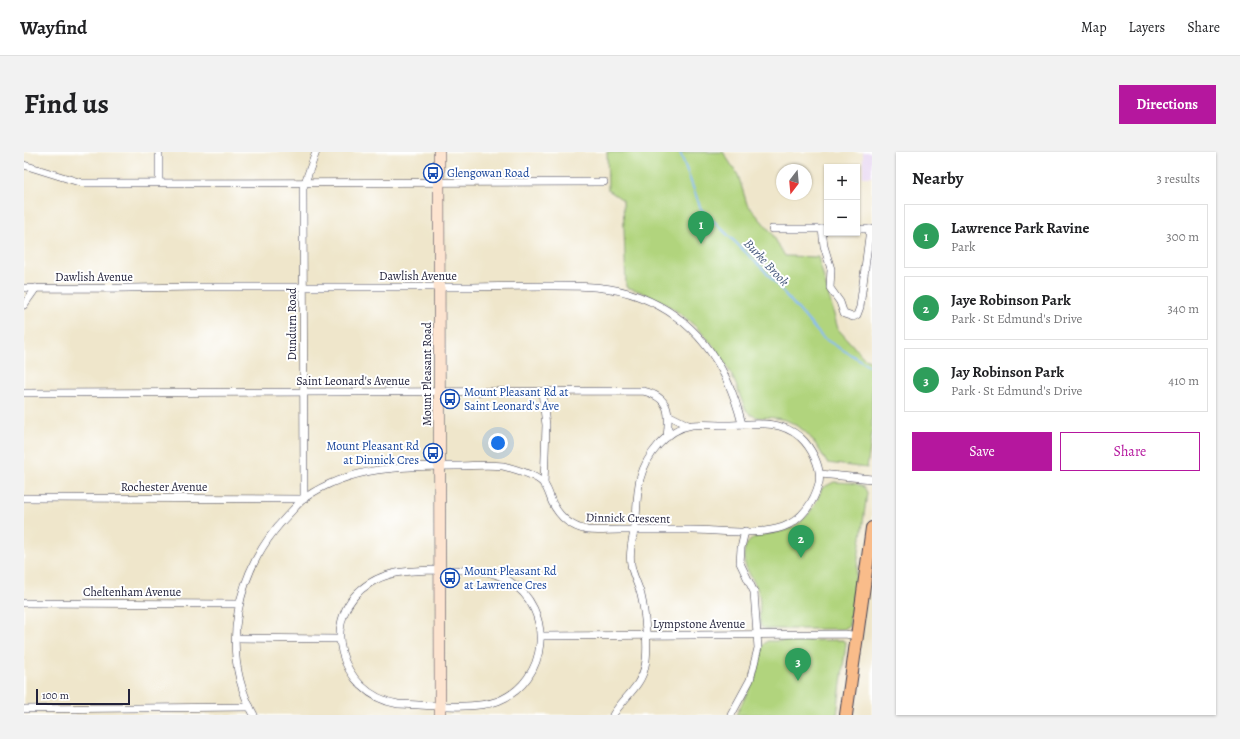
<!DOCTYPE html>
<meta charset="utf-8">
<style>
body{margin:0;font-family:Alegreya,serif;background:#f2f2f2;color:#202124}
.controls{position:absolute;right:12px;top:12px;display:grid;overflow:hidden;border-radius:0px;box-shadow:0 1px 3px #0004}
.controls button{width:36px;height:36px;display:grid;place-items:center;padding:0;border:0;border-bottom:1px solid #e0e0e0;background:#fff;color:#202124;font:20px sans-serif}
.compass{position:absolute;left:752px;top:12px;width:36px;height:36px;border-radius:50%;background:#fff;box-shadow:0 1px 3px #0004;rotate:196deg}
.scale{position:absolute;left:12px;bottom:10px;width:94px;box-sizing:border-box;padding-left:4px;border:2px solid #22223b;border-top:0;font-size:11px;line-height:14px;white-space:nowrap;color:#22223b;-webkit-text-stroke:3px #fff;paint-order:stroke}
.you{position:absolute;left:474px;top:291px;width:14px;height:14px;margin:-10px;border:3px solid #fff;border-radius:50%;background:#1a73e8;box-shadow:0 0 0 6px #1a73e833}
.badge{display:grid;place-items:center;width:26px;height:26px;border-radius:50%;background:#b5179e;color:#fff;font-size:13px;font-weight:700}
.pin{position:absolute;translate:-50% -33px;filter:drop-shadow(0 1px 2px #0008)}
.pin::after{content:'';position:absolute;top:21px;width:14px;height:12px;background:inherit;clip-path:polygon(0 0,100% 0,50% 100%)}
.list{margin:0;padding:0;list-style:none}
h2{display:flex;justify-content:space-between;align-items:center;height:52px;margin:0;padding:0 16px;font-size:17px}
h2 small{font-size:13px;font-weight:400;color:#757577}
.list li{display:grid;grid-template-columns:26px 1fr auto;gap:12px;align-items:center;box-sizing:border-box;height:64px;margin:0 8px 8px;padding:0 8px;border:1px solid #e0e0e0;border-radius:0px}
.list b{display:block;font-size:15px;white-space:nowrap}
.list p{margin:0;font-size:13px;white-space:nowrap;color:#757577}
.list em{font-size:13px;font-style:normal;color:#757577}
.actions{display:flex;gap:8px;padding:12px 16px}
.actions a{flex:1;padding:9px 0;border:1px solid #b5179e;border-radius:0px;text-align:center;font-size:14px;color:#b5179e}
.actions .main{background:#b5179e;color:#fff}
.map{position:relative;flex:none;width:848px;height:563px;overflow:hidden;border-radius:0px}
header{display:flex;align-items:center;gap:24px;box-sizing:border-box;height:56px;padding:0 20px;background:#fff;border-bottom:1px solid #e0e0e0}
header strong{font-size:19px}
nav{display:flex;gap:22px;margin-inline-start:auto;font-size:14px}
.intro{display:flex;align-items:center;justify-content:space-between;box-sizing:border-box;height:96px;padding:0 24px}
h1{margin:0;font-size:28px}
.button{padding:10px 18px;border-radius:0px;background:#b5179e;color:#fff;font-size:14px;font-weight:700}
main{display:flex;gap:24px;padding:0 24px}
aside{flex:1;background:#fff;border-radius:0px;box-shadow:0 1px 3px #0004}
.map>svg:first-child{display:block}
.built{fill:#e5d3f1}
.park{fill:#b1d47d;stroke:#6a7b5c}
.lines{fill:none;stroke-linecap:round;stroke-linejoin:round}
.stream{stroke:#87bbf5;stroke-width:2}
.street-casing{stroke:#413f51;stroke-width:8}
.secondary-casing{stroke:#413f51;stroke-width:12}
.primary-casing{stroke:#413f51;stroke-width:14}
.street{stroke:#fff;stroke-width:7}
.secondary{stroke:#fde4d0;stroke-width:11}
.primary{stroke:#f9bc8a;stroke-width:12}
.labels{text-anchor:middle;stroke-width:4;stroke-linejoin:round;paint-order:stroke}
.transit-label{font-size:12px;fill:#164399;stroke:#fff;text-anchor:start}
.street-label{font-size:12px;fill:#22223b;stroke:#fff}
.water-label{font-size:13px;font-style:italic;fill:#45587c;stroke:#fff}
</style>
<header>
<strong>Wayfind</strong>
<nav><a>Map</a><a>Layers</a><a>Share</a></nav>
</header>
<div class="intro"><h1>Find us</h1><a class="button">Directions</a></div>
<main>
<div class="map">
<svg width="848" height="563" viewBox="0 0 848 563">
<rect width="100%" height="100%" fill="#fff"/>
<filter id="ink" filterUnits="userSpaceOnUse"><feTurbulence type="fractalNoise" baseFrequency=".025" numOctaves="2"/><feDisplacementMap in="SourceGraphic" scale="8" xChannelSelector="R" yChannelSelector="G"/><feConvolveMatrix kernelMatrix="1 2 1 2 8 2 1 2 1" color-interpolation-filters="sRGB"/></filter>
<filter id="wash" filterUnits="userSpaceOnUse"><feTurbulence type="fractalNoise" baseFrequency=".012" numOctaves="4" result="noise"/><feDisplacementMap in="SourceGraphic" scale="16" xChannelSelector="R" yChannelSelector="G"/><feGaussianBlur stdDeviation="0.9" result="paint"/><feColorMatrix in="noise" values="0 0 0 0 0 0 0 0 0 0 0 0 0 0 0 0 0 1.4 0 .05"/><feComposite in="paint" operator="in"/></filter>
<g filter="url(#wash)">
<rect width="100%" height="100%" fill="#efe6cb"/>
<rect class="built" x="839" y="0" width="9" height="25"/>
<g class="park">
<path d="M583,0H699L714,23L723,52L747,80L761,104L794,105L814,177L839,205L848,209V282L843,316L803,311C791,289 778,269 751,266C739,264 731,269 722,258C716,247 714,235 708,224C688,182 647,147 602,135L599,48L584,38Z"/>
<path d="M810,330C820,331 840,329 843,341L825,474L820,477H743L737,475C734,465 737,453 735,442C732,430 722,420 720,408C717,376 751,386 769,375C785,366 792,352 798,336Z"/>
<polygon points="819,488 822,492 813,563 712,563 732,524 739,493 743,489"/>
</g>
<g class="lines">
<polyline class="stream" points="656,0 677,57 740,118 799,186 844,213"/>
</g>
</g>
<g filter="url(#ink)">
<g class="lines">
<defs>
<g id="street">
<polyline points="135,0 135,29"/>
<polyline points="0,13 58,31 580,30"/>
<polyline points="748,77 803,77"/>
<polyline points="798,77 800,94 807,117 806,136 816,150 820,162 829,165 833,163 836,155 846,77"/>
<polyline points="833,77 848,77"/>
<path d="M0,136C59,137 119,136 178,135C261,135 344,135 427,135C459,135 491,134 522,134C554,134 586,133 616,145C673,167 704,215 718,272"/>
<polyline points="0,153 12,136"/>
<polyline points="518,240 522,273 520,333"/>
<path d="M0,241L619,239C646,245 646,261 643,285"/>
<polyline points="646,264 664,273"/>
<polyline points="796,322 848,327"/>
<polyline points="0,346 280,347"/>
<polyline points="280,347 279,36 292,0"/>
<path d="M408,418C434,419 462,414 485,429C531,457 525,529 474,549C450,558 401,553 374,552C315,542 293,464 346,431C365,419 386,419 408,418Z"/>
<polyline points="0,451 215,452"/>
<polyline points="517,484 821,482 834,484"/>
<polyline points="212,486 315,487"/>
<polyline points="0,557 226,555"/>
<path d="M230,563C194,498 213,416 263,364C269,358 275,350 282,345C327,314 380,314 433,314C448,314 464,312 479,314C491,317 512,323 520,332C524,337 526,345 528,350C535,364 547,375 563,378C573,379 585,378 595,378C619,378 643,378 667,378C695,378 733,384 759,375C778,368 790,350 795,331C798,315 787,295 776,285C754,266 726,273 700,273C690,273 678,272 668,273C642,277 622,304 616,327C613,340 613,353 612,366C611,381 604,397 607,412C608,422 614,432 617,443C621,460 625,497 621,514C617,535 599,546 589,563"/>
<polyline points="707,563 726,528 734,496 730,440 716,411 717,396 721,379"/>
</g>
<polyline id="secondary" points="415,0 416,563"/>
<polyline id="primary" points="822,563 848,376"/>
</defs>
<use href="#street" class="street-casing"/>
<use href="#secondary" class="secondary-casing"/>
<use href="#primary" class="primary-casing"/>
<use href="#street" class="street"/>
<use href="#secondary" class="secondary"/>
<use href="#primary" class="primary"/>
</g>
</g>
<defs>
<symbol id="bus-ring" viewBox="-11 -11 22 22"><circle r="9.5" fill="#fff" stroke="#1a4fb4" stroke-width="1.5"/><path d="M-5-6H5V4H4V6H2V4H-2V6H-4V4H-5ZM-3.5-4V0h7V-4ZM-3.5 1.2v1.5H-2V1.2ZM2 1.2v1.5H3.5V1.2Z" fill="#1a4fb4"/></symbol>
</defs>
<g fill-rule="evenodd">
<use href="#bus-ring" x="398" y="10" width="22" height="22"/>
<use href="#bus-ring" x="415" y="236" width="22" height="22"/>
<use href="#bus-ring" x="398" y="290" width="22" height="22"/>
<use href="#bus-ring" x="415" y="415" width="22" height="22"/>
</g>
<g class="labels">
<g class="transit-label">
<text x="423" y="25">Glengowan Road</text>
<text x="440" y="244">Mount Pleasant Rd at<tspan x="440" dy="14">Saint Leonard's Ave</tspan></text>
<text x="395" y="298" text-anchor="end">Mount Pleasant Rd<tspan x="395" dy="14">at Dinnick Cres</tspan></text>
<text x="440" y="423">Mount Pleasant Rd<tspan x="440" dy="14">at Lawrence Cres</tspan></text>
</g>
<g class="street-label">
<text x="394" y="128">Dawlish Avenue</text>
<text x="70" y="129">Dawlish Avenue</text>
<text transform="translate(268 172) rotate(-90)" y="4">Dundurn Road</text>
<text transform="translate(403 222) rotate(-90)" y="4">Mount Pleasant Road</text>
<text x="329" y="233">Saint Leonard's Avenue</text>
<text x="140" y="339">Rochester Avenue</text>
<text transform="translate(604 366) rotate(1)" y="4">Dinnick Crescent</text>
<text x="108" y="444">Cheltenham Avenue</text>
<text x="675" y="476">Lympstone Avenue</text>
</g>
<g class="water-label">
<text transform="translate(743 110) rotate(47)" y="5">Burke Brook</text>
</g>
</g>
</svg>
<div class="controls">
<button>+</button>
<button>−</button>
</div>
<svg class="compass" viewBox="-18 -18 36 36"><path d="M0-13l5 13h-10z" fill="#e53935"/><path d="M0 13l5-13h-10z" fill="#757577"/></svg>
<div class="scale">100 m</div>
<div class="you"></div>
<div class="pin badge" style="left:677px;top:92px;background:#2e9e5b">1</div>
<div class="pin badge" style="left:777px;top:406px;background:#2e9e5b">2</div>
<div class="pin badge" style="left:774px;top:529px;background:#2e9e5b">3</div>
</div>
<aside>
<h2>Nearby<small>3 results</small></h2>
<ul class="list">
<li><span class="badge" style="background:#2e9e5b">1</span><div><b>Lawrence Park Ravine</b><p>Park</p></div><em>300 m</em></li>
<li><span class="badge" style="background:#2e9e5b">2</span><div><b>Jaye Robinson Park</b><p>Park · St Edmund's Drive</p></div><em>340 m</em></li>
<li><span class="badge" style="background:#2e9e5b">3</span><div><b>Jay Robinson Park</b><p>Park · St Edmund's Drive</p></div><em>410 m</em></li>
</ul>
<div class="actions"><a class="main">Save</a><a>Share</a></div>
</aside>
</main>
